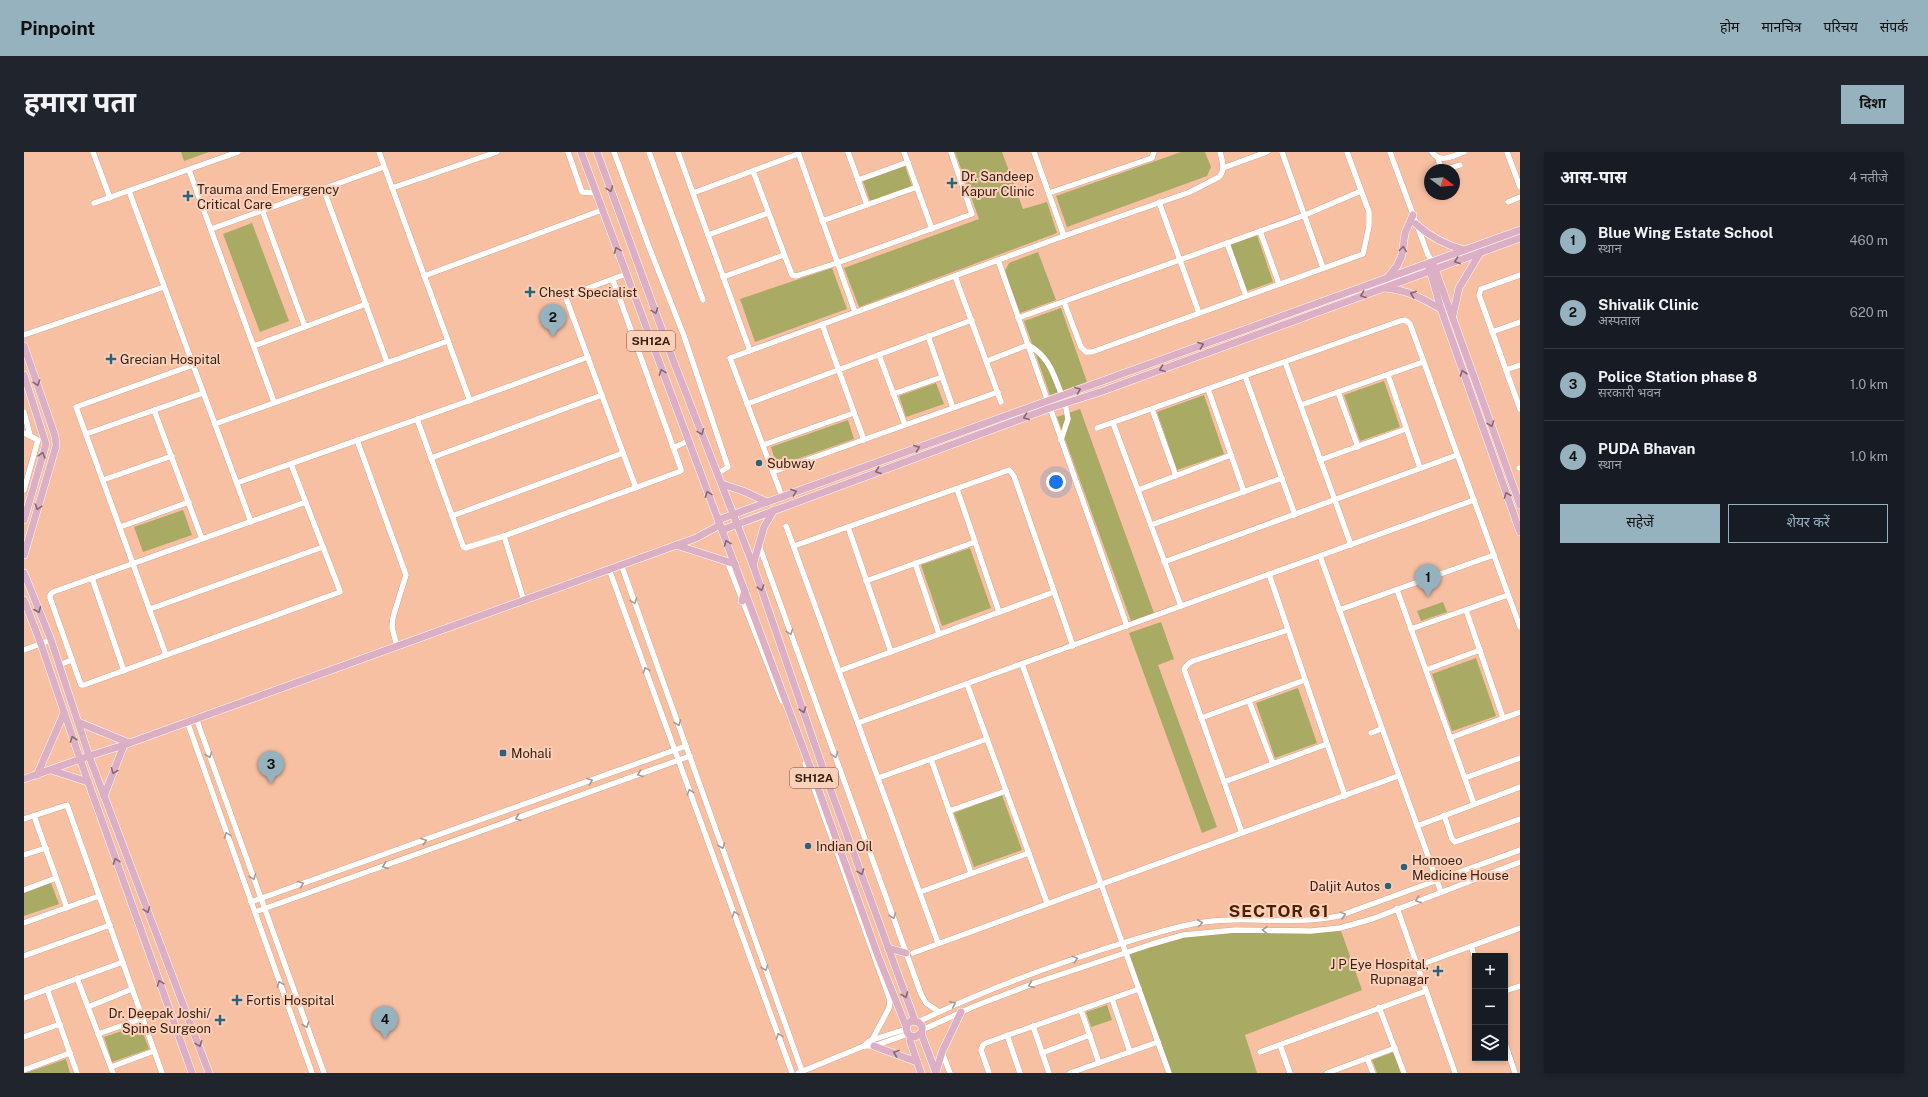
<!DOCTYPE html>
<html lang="hi">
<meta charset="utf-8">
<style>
body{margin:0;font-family:"Public Sans","Noto Sans Devanagari",sans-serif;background:#20242c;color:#f1f3f6}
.controls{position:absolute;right:12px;bottom:12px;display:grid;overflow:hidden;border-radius:0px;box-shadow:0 2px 6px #0003}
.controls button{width:36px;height:36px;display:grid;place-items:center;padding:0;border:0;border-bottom:1px solid #363941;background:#171b24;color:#f1f3f6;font:20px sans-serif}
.compass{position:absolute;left:1400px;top:12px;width:36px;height:36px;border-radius:50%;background:#171b24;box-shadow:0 2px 6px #0003;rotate:106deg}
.you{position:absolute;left:1032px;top:330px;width:14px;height:14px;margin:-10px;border:3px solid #fff;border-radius:50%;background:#1a73e8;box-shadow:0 0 0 6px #1a73e833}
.badge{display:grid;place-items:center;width:26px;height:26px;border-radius:50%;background:#97b2bf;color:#111;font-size:13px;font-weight:700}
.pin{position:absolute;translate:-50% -33px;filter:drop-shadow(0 1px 2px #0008)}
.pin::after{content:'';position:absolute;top:21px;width:14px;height:12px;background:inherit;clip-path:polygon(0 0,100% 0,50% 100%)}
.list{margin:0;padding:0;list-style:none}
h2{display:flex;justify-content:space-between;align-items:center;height:52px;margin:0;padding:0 16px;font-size:17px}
h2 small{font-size:13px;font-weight:400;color:#9ea1a6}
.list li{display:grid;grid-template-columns:26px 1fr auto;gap:12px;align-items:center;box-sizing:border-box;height:72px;padding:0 16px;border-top:1px solid #363941}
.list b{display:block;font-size:15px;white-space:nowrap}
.list p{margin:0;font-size:13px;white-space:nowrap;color:#9ea1a6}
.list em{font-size:13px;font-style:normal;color:#9ea1a6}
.actions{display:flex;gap:8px;padding:12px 16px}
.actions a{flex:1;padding:9px 0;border:1px solid #97b2bf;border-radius:0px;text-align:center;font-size:14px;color:#97b2bf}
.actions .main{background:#97b2bf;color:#111}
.icon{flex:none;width:22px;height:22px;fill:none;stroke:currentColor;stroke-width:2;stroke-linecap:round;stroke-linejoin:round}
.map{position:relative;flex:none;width:1496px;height:921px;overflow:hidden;border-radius:0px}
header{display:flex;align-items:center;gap:24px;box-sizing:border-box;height:56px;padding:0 20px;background:#97b2bf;color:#111}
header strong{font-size:19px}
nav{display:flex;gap:22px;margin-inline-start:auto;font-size:14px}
.intro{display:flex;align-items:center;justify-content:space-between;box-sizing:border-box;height:96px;padding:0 24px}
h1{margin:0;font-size:28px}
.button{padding:10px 18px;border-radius:0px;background:#97b2bf;color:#111;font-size:14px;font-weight:700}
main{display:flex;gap:24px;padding:0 24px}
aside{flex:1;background:#171b24;border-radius:0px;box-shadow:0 2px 6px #0003}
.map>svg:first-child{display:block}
.green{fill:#a9aa63}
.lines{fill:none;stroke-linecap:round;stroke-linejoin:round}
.minor-casing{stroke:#bd8a6e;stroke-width:6}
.major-casing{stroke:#fff;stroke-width:8}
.minor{stroke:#fff;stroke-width:5.5}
.major{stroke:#dcafc5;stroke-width:7}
.oneway{stroke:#88676c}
.oneway2{stroke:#a39a95}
.poi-dot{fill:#29637c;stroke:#fdd0b9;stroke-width:1.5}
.labels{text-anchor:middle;stroke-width:4;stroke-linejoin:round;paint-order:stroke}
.shield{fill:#fdd0b9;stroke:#705446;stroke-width:1}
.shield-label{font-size:12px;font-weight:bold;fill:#331f14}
.poi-label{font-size:13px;fill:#331f14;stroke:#fdd0b9;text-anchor:start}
.district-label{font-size:17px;font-weight:bold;letter-spacing:1px;fill:#4b2105;stroke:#fdd0b9}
</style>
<header>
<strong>Pinpoint</strong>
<nav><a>होम</a><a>मानचित्र</a><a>परिचय</a><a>संपर्क</a></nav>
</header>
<div class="intro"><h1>हमारा पता</h1><a class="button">दिशा</a></div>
<main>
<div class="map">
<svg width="1496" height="921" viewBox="0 0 1496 921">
<rect width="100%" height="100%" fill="#f7c0a3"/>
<g class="green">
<polygon points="157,0 185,0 160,9"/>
<polygon points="931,0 978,0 999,57 1023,50 1033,81 835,155 820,116 955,67"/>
<polygon points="1157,0 1181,0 1187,15 1183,24 1043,75 1032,44"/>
<polygon points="881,14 888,34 846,49 839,29"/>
<polygon points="228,71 265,169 236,180 199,82"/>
<polygon points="1233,83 1249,130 1223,139 1206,92"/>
<polygon points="1014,100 1032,148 996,161 981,119 985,111"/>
<polygon points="808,116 823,157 731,190 716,147"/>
<polygon points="1037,156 1063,230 1026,243 1000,169"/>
<polygon points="1360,229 1376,275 1336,289 1320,243"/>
<polygon points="912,231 920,252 882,265 875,244"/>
<polygon points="1180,243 1200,302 1153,318 1133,260"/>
<polygon points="1056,257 1130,461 1107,469 1033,265"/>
<polygon points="824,268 830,287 753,314 747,295"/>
<polygon points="159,358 168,383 119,400 110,375"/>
<polygon points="946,396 967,456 918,474 897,413"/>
<polygon points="1419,450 1423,460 1397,469 1393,459"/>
<polygon points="1137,470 1150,507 1134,513 1193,675 1178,681 1105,481"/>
<polygon points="1452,506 1472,564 1428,579 1408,522"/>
<polygon points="1274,536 1293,591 1251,606 1232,551"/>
<polygon points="978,643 998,698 950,715 930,661"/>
<polygon points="27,731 35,752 0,764 0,741"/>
<polygon points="1316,776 1338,838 1221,883 1233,921 1145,921 1102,800 1159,783 1211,778"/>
<polygon points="1083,853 1088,868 1067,875 1062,860"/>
<polygon points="116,873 125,897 88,910 80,885"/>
<polygon points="1370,900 1378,921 1353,921 1348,908"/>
<polygon points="42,907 46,921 2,921"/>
</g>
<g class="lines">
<defs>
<g id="minor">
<polyline points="69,0 86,46"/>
<polyline points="355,0 446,249"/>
<polyline points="544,0 558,40 572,41"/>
<polyline points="590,0 625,95 660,184 704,315 693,322"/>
<polyline points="625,0 679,148"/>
<polyline points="654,0 726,199"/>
<polyline points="774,0 831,160"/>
<polyline points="824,0 843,53"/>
<polyline points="880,0 908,77"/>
<polyline points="1010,0 1040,84"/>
<polyline points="1258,0 1299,116"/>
<polyline points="1366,0 1404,103 1409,110"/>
<path d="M1408,0C1416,12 1428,4 1440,0"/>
<polyline points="1483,0 1496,35"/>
<polyline points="1414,6 1417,18"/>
<polyline points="1199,16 1243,0"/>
<polyline points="165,18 250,250"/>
<polyline points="1420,18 1436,13"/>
<polyline points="729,19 768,123 772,124 813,111 948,62 927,0"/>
<polyline points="1404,23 1406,22"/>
<polyline points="834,28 884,10"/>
<polyline points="299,36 363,210"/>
<polyline points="368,36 473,0"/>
<polyline points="105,39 227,370"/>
<polyline points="669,41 774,2"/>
<polyline points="1025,41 1128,6 1130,0"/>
<polyline points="1135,50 1175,161"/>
<polyline points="1484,50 1496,45"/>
<polyline points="70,51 214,0"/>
<polyline points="238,58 281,175"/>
<polyline points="798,69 893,35"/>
<polyline points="187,77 360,15"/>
<polyline points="1236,79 1255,132"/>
<polyline points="684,83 744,61"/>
<polyline points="1203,91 1222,144"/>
<polyline points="974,108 1103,474"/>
<polyline points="602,122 543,144 542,146 612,336"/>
<polyline points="1496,123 1457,137 1455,143 1496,257"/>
<polyline points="400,124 578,58"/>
<polyline points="931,124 977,250"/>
<polyline points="699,125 760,103"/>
<polyline points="1040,150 1057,195 1062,200 1068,200 1339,102 1345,74 1345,60 1323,0"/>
<polyline points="994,166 1281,63 1337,39"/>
<polyline points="798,172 840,288"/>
<polyline points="1468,180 1496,170"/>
<polyline points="0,183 140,135"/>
<polyline points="904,184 929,256"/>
<polyline points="230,194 342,152"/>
<polyline points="855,203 881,273"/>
<path d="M963,209L1004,193C1025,204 1030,223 1038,244"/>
<polyline points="1261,210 1327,393"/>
<polyline points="1482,218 1496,213"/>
<polyline points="1364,223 1396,316"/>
<polyline points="1221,224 1271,363"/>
<polyline points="1184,237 1220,340"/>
<polyline points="1314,240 1334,295"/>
<polyline points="869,242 918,225"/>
<polyline points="723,252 948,168"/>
<polyline points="1277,253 1399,210"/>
<polyline points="1128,257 1152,324"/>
<polyline points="130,258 178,387"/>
<polyline points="0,260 6,283"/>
<polyline points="393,267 439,394 441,396 480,384 657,319 657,317 589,128"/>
<polyline points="1089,271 1157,454"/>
<polyline points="191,272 424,189"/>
<polyline points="1073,276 1376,169 1381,168 1386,172 1496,475"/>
<polyline points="0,281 14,288 0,338"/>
<polyline points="62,282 179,241"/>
<polyline points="333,288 382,423 369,465 368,476 373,494"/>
<polyline points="1037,288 1044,267 1041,251"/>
<polyline points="739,293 830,261"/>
<polyline points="649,296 664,289"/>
<polyline points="407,306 578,243"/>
<polyline points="1296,308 1382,277"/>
<polyline points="267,312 316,439 316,440 60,533 57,533 26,446 26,443 29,440 282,350"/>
<polyline points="1495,316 1496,316"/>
<polyline points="749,320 974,240"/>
<polyline points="79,328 148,304"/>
<path d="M213,331C330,289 448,249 564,205"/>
<polyline points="933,337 975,460"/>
<polyline points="1114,338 1207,303"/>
<path d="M756,339L706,206L1040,84L1166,40L1195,25C1202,18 1198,8 1196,0"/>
<polyline points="428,364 599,301"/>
<polyline points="1127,373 1258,326"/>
<polyline points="762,374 914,791"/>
<polyline points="96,375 165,350"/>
<polyline points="824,375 867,500"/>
<polyline points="480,384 500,449"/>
<polyline points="735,393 897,842 902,851 914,859"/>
<polyline points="770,394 985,318 990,324 1049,494"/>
<polyline points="1296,404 1417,740"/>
<polyline points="703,409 758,549"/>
<polyline points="1140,410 1433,303"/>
<polyline points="891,411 915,482"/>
<polyline points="597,412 778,919"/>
<polyline points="585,417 768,921"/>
<polyline points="1245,422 1321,644"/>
<polyline points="68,426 100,519"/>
<polyline points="842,429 951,390"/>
<polyline points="1373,438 1450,652"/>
<polyline points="126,457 299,395"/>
<polyline points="1315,458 1470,403"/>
<polyline points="1442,458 1479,566"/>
<polyline points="1387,477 1484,443"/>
<polyline points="0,498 27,488"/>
<polyline points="142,503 52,255 169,213"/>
<polyline points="998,512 1145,921"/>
<polyline points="35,513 48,508"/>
<polyline points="1402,518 1456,498"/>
<polyline points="815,519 1030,440"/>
<polyline points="943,532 1023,751"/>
<polyline points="1225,549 1249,612"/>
<polyline points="172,566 300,921"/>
<polyline points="1177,566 1281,528"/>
<polyline points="163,569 288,921"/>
<polyline points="834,571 1450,348"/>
<polyline points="1347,581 1357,577"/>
<polyline points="1426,586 1496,560"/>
<polyline points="907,607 947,721"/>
<polyline points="781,611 866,848 865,856 848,888"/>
<polyline points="854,626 963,587"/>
<polyline points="1441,626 1496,606"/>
<polyline points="1200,630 1303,592"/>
<polyline points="925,659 982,639"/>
<polyline points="1420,663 1428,687 1431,690 1496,667"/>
<polyline points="10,664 43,756"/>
<polyline points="0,667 43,653 138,921"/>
<polyline points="1393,674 1496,635"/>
<polyline points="1218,681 1160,517 1165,511 1169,509 1264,478"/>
<polyline points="0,703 22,696"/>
<polyline points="0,738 32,726"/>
<polyline points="896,740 1005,701"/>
<polyline points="227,750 662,594"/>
<polyline points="1373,756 1431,921"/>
<polyline points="231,760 666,604"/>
<polyline points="0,771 75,744"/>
<polyline points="1447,794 1451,806"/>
<polyline points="889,801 1374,624"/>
<polyline points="0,804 86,773"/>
<polyline points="1393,814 1496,776"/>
<polyline points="53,826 89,921"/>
<polyline points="23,837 53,921"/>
<polyline points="1481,839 1496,834"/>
<polyline points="0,846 99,810"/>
<polyline points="1088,847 1106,900"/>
<polyline points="64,855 108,837"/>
<polyline points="1355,855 1380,921"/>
<polyline points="1057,858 1075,911"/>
<path d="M894,870C954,841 1015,818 1077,798C1109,788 1141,777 1173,771C1220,763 1268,774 1315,764L1496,698"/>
<polyline points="1009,874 1025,921"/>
<polyline points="898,878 951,854 1011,831 1128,792 1159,783 1211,778 1287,779 1316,776 1348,767 1496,710"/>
<polyline points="74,882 119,866"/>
<polyline points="983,883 996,921"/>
<polyline points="0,885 36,872"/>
<polyline points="1481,891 1491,921"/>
<polyline points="1256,893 1266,921"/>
<polyline points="840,894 850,894 884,882"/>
<polyline points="918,900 926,921"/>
<polyline points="1236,900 1402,839"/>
<polyline points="1018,901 1066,883"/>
<polyline points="1343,906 1349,921"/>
<polyline points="87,915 130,899"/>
<polyline points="0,918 46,901"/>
<polyline points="774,921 840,894 845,889 882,877"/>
<polyline points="965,921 957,898 959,893 962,891 1115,837"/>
<polyline points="1046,921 1134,890"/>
<polyline points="1303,921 1371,896"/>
</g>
<g id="major">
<polyline points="557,0 794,636 854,804 882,874 883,880 886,884 891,885 898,880 898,874 894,870 887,869 882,874"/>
<polyline points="573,0 649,208 729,413 804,631 891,869"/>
<path d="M1392,72C1406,85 1422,93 1440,98"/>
<polyline points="1410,114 1496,353"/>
<polyline points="1405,115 1417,157 1496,380"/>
<polyline points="1363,126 1373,114 1378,103 1381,81 1389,63"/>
<path d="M1361,136C1383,138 1398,146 1417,157"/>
<polyline points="1429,163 1435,136 1456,101"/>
<polyline points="0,194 31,284 32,294 0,403"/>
<polyline points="0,223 22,292 0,368"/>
<polyline points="698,332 719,339 743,350"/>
<polyline points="694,368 1496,78"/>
<polyline points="698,378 1026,256 1079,239 1496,86"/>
<polyline points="652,393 711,412"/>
<polyline points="729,413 740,375 750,358"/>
<polyline points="0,421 27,488 65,604 185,921"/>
<polyline points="0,448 17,492 56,607 168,921"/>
<polyline points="718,449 721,439"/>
<polyline points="54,570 105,591"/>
<polyline points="27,618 64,630"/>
<polyline points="13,623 40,561"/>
<polyline points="0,627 65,604 100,593 672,386 696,373"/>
<polyline points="80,644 100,593"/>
<polyline points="864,796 882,801"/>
<polyline points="897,881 912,921"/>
<polyline points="886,884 886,889 897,921"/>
<polyline points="850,894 893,910"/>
<polyline points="912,920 918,900 937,860"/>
</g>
</defs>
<use href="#minor" class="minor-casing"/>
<use href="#major" class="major-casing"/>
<use href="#minor" class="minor"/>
<use href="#major" class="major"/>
</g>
<defs><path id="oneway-chevron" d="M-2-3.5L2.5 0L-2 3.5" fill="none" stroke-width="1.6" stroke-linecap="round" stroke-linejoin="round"/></defs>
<g class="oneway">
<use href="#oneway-chevron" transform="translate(586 37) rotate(70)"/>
<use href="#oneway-chevron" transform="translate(1379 97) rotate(-82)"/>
<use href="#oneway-chevron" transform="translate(593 98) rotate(-111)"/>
<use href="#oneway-chevron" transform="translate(1433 109) rotate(160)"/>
<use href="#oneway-chevron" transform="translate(1389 142) rotate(-160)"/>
<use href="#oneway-chevron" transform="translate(1339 143) rotate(160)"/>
<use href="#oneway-chevron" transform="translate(631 159) rotate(70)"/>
<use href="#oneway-chevron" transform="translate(1177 193) rotate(-20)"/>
<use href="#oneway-chevron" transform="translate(1138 217) rotate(160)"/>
<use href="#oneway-chevron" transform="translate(638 220) rotate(-111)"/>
<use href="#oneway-chevron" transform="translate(1439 221) rotate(-109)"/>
<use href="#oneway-chevron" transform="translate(13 231) rotate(71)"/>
<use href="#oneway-chevron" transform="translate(1054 238) rotate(-20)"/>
<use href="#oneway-chevron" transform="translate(1002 265) rotate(160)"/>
<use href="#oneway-chevron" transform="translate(1467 272) rotate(70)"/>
<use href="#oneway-chevron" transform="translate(677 280) rotate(69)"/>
<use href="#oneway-chevron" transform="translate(893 296) rotate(-20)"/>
<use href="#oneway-chevron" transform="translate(18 303) rotate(-74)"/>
<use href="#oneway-chevron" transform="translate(854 319) rotate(160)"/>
<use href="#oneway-chevron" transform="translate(770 340) rotate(-20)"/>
<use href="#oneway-chevron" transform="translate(684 342) rotate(-111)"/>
<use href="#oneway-chevron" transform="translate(1483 343) rotate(-110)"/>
<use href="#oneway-chevron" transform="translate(14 355) rotate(107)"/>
<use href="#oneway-chevron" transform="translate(703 391) rotate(-111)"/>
<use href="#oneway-chevron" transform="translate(737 436) rotate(71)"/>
<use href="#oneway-chevron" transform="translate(14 458) rotate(67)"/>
<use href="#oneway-chevron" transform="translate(779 558) rotate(71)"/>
<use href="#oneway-chevron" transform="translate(49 587) rotate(-109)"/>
<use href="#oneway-chevron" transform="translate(90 619) rotate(111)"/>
<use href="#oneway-chevron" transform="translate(92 709) rotate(-110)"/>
<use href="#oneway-chevron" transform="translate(837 720) rotate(70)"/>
<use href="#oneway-chevron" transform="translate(123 758) rotate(69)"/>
<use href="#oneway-chevron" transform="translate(136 831) rotate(-110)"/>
<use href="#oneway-chevron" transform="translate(881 843) rotate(70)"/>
<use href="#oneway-chevron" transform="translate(175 892) rotate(69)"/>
<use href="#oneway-chevron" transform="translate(872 901) rotate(-160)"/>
</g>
<g class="oneway2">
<use href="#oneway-chevron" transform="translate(610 449) rotate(70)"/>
<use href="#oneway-chevron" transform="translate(766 480) rotate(70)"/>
<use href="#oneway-chevron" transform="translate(622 518) rotate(-110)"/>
<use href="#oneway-chevron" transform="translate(654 571) rotate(70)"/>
<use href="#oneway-chevron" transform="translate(185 603) rotate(70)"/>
<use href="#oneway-chevron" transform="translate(811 603) rotate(70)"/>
<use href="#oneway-chevron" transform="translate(616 622) rotate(160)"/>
<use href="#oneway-chevron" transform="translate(566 629) rotate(-20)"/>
<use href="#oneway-chevron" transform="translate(666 640) rotate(-110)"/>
<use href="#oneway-chevron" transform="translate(494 666) rotate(160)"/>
<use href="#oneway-chevron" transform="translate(203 683) rotate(-110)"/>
<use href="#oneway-chevron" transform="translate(400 689) rotate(-20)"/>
<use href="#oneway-chevron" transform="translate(698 694) rotate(70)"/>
<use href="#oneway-chevron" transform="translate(361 714) rotate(160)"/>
<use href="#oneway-chevron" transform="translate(229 725) rotate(70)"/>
<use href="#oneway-chevron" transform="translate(277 732) rotate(-20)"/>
<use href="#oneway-chevron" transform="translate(1394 748) rotate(160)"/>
<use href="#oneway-chevron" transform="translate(711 762) rotate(-110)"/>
<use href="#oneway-chevron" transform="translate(1319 763) rotate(-15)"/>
<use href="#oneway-chevron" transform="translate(869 764) rotate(70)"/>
<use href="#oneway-chevron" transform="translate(1176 771) rotate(-8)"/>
<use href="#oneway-chevron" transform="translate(1241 778) rotate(-179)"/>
<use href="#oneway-chevron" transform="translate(1051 807) rotate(-18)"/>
<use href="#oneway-chevron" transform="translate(741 816) rotate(70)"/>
<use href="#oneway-chevron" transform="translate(256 832) rotate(-110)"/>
<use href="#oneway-chevron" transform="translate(1007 833) rotate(159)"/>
<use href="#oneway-chevron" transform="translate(929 852) rotate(-24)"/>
<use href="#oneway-chevron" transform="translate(282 873) rotate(70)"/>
<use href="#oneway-chevron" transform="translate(755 884) rotate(-110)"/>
</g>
<g class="poi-dot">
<path d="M926 25h4v4h4v4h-4v4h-4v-4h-4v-4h4z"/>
<path d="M162 38h4v4h4v4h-4v4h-4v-4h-4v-4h4z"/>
<path d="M504 134h4v4h4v4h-4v4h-4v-4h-4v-4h4z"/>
<path d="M85 201h4v4h4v4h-4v4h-4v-4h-4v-4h4z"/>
<circle cx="735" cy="311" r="4"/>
<rect x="475" y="597" width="8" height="8" rx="2"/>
<circle cx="784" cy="694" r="4"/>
<circle cx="1380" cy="715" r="4"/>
<circle cx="1364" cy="734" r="4"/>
<path d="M1412 813h4v4h4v4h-4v4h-4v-4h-4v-4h4z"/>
<path d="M211 842h4v4h4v4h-4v4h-4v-4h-4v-4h4z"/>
<path d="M194 862h4v4h4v4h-4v4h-4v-4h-4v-4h4z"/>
</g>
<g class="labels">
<g class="shield">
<rect x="603" y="179" width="48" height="20" rx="3"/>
<rect x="766" y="616" width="48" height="20" rx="3"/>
</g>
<g class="shield-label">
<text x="627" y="193">SH12A</text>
<text x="790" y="630">SH12A</text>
</g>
<g class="poi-label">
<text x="937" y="29">Dr. Sandeep<tspan x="937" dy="15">Kapur Clinic</tspan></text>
<text x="173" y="42">Trauma and Emergency<tspan x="173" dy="15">Critical Care</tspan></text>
<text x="515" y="145">Chest Specialist</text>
<text x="96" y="212">Grecian Hospital</text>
<text x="743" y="316">Subway</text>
<text x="487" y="606">Mohali</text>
<text x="792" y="699">Indian Oil</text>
<text x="1388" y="713">Homoeo<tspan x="1388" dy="15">Medicine House</tspan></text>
<text x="1356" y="739" text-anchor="end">Daljit Autos</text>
<text x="1405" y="817" text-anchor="end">J P Eye Hospital,<tspan x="1405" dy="15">Rupnagar</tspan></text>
<text x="222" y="853">Fortis Hospital</text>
<text x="187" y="866" text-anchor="end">Dr. Deepak Joshi/<tspan x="187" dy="15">Spine Surgeon</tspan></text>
</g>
<g class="district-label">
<text x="1255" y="765">SECTOR 61</text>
</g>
</g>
</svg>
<div class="controls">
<button>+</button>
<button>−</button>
<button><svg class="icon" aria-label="layers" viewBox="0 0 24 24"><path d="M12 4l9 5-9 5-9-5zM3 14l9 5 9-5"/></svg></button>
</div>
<svg class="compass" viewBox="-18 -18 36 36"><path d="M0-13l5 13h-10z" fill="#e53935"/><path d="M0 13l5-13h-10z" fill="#9ea1a6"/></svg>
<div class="you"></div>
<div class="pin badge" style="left:1404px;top:445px">1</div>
<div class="pin badge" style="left:529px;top:185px">2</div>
<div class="pin badge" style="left:247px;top:632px">3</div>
<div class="pin badge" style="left:361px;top:887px">4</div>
</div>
<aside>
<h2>आस-पास<small>4 नतीजे</small></h2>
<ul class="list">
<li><span class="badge">1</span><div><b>Blue Wing Estate School</b><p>स्थान</p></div><em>460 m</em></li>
<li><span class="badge">2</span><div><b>Shivalik Clinic</b><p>अस्पताल</p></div><em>620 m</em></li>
<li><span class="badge">3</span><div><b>Police Station phase 8</b><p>सरकारी भवन</p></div><em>1.0 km</em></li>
<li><span class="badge">4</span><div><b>PUDA Bhavan</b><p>स्थान</p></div><em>1.0 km</em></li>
</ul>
<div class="actions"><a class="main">सहेजें</a><a>शेयर करें</a></div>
</aside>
</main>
